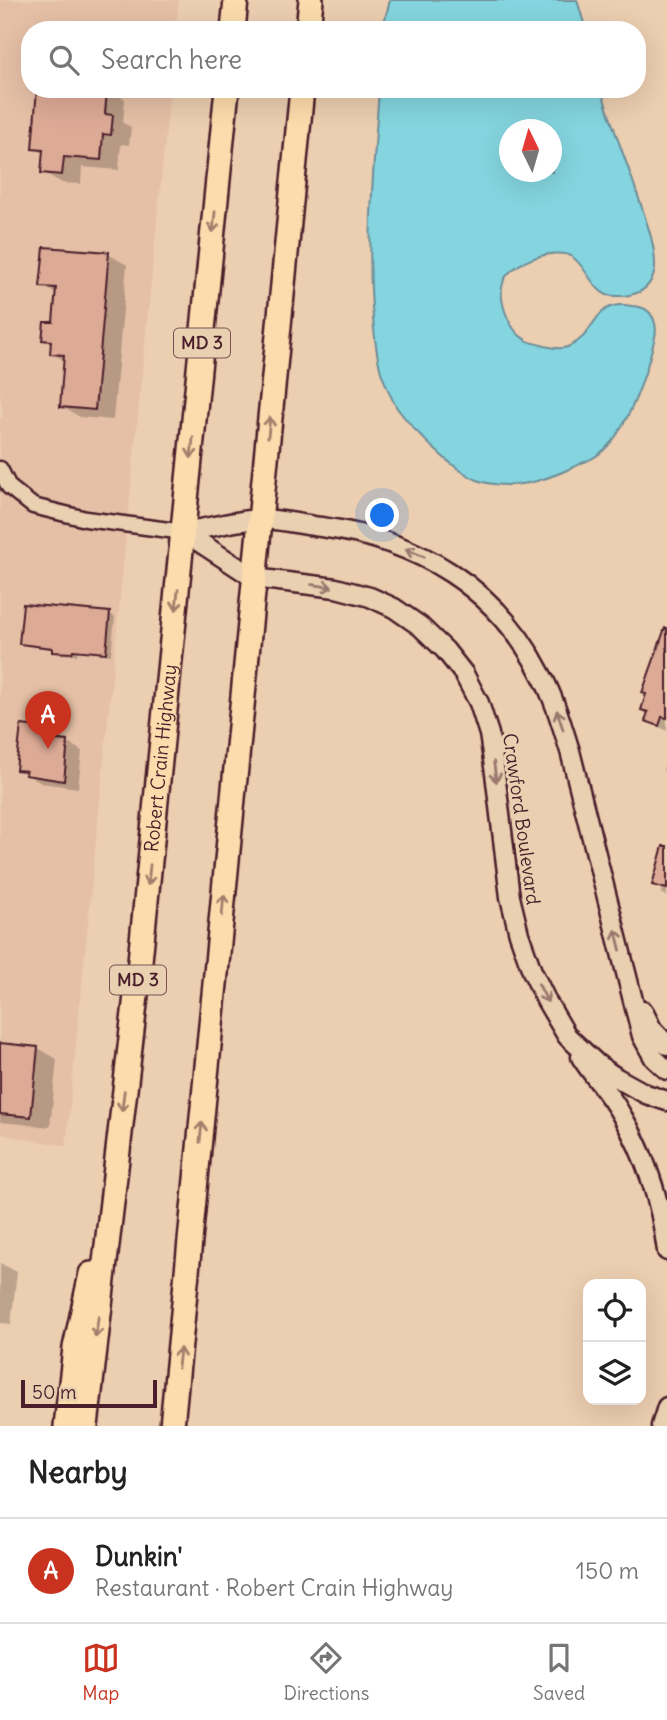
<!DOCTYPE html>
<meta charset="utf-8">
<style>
body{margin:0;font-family:Delius,sans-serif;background:#f6f6f6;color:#222}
.controls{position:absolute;right:21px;bottom:21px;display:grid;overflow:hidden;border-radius:14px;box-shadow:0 7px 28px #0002}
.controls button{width:63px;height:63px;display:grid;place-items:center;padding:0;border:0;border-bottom:2px solid #e0e0e0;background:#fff;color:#222;font:35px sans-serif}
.compass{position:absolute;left:499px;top:119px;width:63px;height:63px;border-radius:50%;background:#fff;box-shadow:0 7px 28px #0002;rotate:355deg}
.scale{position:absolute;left:21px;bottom:18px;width:136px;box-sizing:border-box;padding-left:7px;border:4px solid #4a1f2b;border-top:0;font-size:19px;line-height:24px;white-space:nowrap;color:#4a1f2b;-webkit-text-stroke:5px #e9d0b1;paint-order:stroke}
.you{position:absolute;left:383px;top:516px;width:24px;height:24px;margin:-18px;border:5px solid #fff;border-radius:50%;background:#1a73e8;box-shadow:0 0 0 10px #1a73e833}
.badge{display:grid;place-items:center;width:46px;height:46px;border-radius:50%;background:#c8321e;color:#fff;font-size:23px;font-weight:700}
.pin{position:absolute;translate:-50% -58px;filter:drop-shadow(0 2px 4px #0008)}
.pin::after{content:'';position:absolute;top:37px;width:24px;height:21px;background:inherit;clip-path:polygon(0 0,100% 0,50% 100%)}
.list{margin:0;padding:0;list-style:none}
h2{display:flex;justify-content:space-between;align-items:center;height:91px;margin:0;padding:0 28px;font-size:30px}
h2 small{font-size:23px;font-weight:400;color:#767676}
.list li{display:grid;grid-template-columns:46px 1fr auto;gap:21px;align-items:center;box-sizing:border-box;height:105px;padding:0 28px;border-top:2px solid #e0e0e0}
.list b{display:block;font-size:26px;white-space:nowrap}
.list p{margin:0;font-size:23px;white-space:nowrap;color:#767676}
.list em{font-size:23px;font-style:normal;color:#767676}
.icon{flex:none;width:38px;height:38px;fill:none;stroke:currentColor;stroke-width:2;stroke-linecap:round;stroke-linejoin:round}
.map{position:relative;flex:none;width:667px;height:1426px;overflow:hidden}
.search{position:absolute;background:#fff;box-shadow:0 7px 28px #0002;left:21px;right:21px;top:21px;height:77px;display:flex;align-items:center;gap:18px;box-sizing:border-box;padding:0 24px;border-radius:28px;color:#767676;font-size:26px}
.sheet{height:196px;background:#fff}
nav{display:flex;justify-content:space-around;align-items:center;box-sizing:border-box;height:98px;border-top:2px solid #e0e0e0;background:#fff;font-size:19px;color:#767676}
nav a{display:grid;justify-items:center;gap:4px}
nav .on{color:#c8321e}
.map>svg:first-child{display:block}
.built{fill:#e5c0a6}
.water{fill:#84d5df;stroke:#6d8c97;stroke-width:2;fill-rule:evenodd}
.shadow{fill:#0003}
.building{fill:#ddaa96;stroke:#4a1f2b;stroke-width:2}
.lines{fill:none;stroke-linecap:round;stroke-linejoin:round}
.minor-casing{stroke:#4a1f2b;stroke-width:19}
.tertiary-casing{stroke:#4a1f2b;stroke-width:23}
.trunk-casing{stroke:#4a1f2b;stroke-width:28}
.minor{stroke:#e9d0b1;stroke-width:14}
.tertiary{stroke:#e9d0b1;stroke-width:18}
.trunk{stroke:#fcdcac;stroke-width:23}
.oneway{stroke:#a37e6c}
.oneway2{stroke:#9a786e}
.labels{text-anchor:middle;stroke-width:6;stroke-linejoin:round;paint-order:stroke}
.shield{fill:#e9d0b1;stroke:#7a5453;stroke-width:2}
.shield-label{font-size:18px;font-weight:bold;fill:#4a1f2b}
.street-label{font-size:19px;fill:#4a1f2b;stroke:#e9d0b1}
</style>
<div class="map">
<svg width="667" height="1426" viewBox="0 0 667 1426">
<rect width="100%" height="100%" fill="#ecceb0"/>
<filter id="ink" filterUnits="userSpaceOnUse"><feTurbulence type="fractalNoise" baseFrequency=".0143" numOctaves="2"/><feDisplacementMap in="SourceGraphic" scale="14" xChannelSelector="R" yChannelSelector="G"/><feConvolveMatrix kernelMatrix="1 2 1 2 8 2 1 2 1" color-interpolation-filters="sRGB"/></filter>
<g filter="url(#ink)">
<polygon class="built" points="0,0 179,0 176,30 30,30 30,89 170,89 66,1146 0,1134 0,419 3,416 0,394"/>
<g class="water">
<polygon points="390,0 577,0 586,30 382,30"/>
<path d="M379,89H601C613,129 629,168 642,208C648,226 655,246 655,265C655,277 649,287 639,292C632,295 627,296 620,296C615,296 611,296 607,295C592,289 585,264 571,256C554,247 508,263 503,283C498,300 509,331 526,340C531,343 539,344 545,346C554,348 562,350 570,346C598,333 592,299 632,306C639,307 645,307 650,313C655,319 657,329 655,337C647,371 628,433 599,454C594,458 587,461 582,463C552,478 520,490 487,483C459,478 414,431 397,408C391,398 385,383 381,372C375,350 374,328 372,307C367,234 374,162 379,89ZM510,130H552V172H510Z"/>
</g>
<g class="shadow">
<polygon points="39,89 108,89 125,99 123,123 131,127 129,145 121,144 119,170 82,167 81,184 62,183 43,172 45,154 34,148"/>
<polygon points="108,254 127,265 113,420 80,417 61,406 65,361 52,353 51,343 44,339 54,324 57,294 42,286"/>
<polygon points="109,614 115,617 111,655 78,651 77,655 59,654 53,651 54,649 26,646 21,643"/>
<polygon points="667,627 667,731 647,720 650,713 648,694 644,692"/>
<polygon points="47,729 62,738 61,742 68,743 82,751 78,788 41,783 18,769"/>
<polygon points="666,761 667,761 667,773 663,770"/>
<polygon points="667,876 667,897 661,893 662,889 654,884"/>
<polygon points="0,1045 38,1048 57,1059 50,1127 0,1122"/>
<polygon points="0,1263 17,1272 11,1324 0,1323"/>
</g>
<g class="building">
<polygon points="37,89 107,89 105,114 113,115 111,135 103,134 101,160 64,157 62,175 41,173 43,150 32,149"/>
<polygon points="44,247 109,252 95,410 60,407 64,355 50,354 51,341 42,340 44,322 53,322 56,288 40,287"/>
<polygon points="23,604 110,612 106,653 73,650 72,653 52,652 52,648 19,644"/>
<polygon points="665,628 667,628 667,718 662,717 659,726 645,721 648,712 641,710 646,694 642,693"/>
<polygon points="21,725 48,728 47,739 68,741 64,781 25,775 26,771 16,770"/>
<polygon points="663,846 667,846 667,889 652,885"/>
<polygon points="0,1043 38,1047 31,1117 0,1114"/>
</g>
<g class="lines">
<defs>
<polyline id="minor" points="0,469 9,487 33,506 86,519 184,532"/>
<g id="tertiary">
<path d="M184,532C208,528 233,521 258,519C274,518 304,525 321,527C418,540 497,587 542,676C555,700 562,726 570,751L642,1036L654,1058L667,1070"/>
<polyline points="184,532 254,578 336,588 370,597 394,608 420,626 445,650 464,674 479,703 489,734 495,773 510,897 519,934 532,971 547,1002 567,1036 597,1064 617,1078 646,1094 667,1101"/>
<polyline points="643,1011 652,1029 667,1045"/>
<path d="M581,1057C593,1076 610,1094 621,1114C646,1156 661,1203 667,1251"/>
<polyline points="661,1426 667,1407"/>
</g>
<g id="trunk">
<polyline points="233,30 236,0"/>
<polyline points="308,30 311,0"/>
<polyline points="66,1426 75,1348 91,1274"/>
<path id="s1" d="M86,1426L140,961L227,89"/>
<polyline points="172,1426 302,89"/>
</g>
</defs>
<use href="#minor" class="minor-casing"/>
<use href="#tertiary" class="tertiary-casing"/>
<use href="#trunk" class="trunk-casing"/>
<use href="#minor" class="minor"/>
<use href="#tertiary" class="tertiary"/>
<use href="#trunk" class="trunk"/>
</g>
<defs><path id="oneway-shaft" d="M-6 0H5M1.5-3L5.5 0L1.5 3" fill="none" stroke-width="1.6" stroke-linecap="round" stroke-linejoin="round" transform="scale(1.75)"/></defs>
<g class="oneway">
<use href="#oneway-shaft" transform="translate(214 222) rotate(96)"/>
<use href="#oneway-shaft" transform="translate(269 427) rotate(-84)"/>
<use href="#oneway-shaft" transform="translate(192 448) rotate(96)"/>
<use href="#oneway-shaft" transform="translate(177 600) rotate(96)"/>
<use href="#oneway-shaft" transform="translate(149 875) rotate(96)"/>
<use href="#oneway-shaft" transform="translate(223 905) rotate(-85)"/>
<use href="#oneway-shaft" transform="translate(123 1101) rotate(97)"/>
<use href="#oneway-shaft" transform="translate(201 1132) rotate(-84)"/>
<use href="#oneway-shaft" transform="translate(97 1327) rotate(97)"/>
<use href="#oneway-shaft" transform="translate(179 1358) rotate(-84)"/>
</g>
<g class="oneway2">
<use href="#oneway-shaft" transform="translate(415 553) rotate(-157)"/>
<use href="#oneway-shaft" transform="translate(322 586) rotate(7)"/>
<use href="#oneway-shaft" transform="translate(560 720) rotate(-108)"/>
<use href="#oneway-shaft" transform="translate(495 772) rotate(82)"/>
<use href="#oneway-shaft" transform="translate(618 940) rotate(-104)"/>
<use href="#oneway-shaft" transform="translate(543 993) rotate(63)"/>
</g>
</g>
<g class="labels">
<g class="shield">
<rect x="174" y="328.5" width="56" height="29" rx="5"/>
<rect x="110" y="965.5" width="56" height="29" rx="5"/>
</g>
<g class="shield-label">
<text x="202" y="349">MD 3</text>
<text x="138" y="986">MD 3</text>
</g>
<g class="street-label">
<text dy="7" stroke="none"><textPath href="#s1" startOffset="672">Robert Crain Highway</textPath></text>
<text transform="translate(522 819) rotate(82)" y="7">Crawford Boulevard</text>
</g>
</g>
</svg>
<div class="controls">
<button><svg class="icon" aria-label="locate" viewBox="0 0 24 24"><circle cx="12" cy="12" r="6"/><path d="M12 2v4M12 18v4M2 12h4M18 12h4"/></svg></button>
<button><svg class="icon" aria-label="layers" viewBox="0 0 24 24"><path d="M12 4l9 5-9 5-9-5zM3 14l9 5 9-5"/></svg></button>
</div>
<svg class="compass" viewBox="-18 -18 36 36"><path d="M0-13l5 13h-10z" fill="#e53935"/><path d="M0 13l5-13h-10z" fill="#767676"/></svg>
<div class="scale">50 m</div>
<div class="you"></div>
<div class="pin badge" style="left:48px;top:749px">A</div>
<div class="search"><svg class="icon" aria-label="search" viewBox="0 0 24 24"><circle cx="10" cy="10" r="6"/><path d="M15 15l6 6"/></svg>Search here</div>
</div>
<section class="sheet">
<h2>Nearby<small></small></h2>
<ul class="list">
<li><span class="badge">A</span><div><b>Dunkin'</b><p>Restaurant · Robert Crain Highway</p></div><em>150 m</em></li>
</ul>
</section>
<nav>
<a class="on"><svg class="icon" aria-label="map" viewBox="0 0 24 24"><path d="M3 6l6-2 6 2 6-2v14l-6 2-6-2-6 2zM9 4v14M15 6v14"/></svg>Map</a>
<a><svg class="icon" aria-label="directions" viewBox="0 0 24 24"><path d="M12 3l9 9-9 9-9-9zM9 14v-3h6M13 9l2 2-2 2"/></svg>Directions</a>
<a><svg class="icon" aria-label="saved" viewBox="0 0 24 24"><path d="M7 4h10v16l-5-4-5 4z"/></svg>Saved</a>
</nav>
